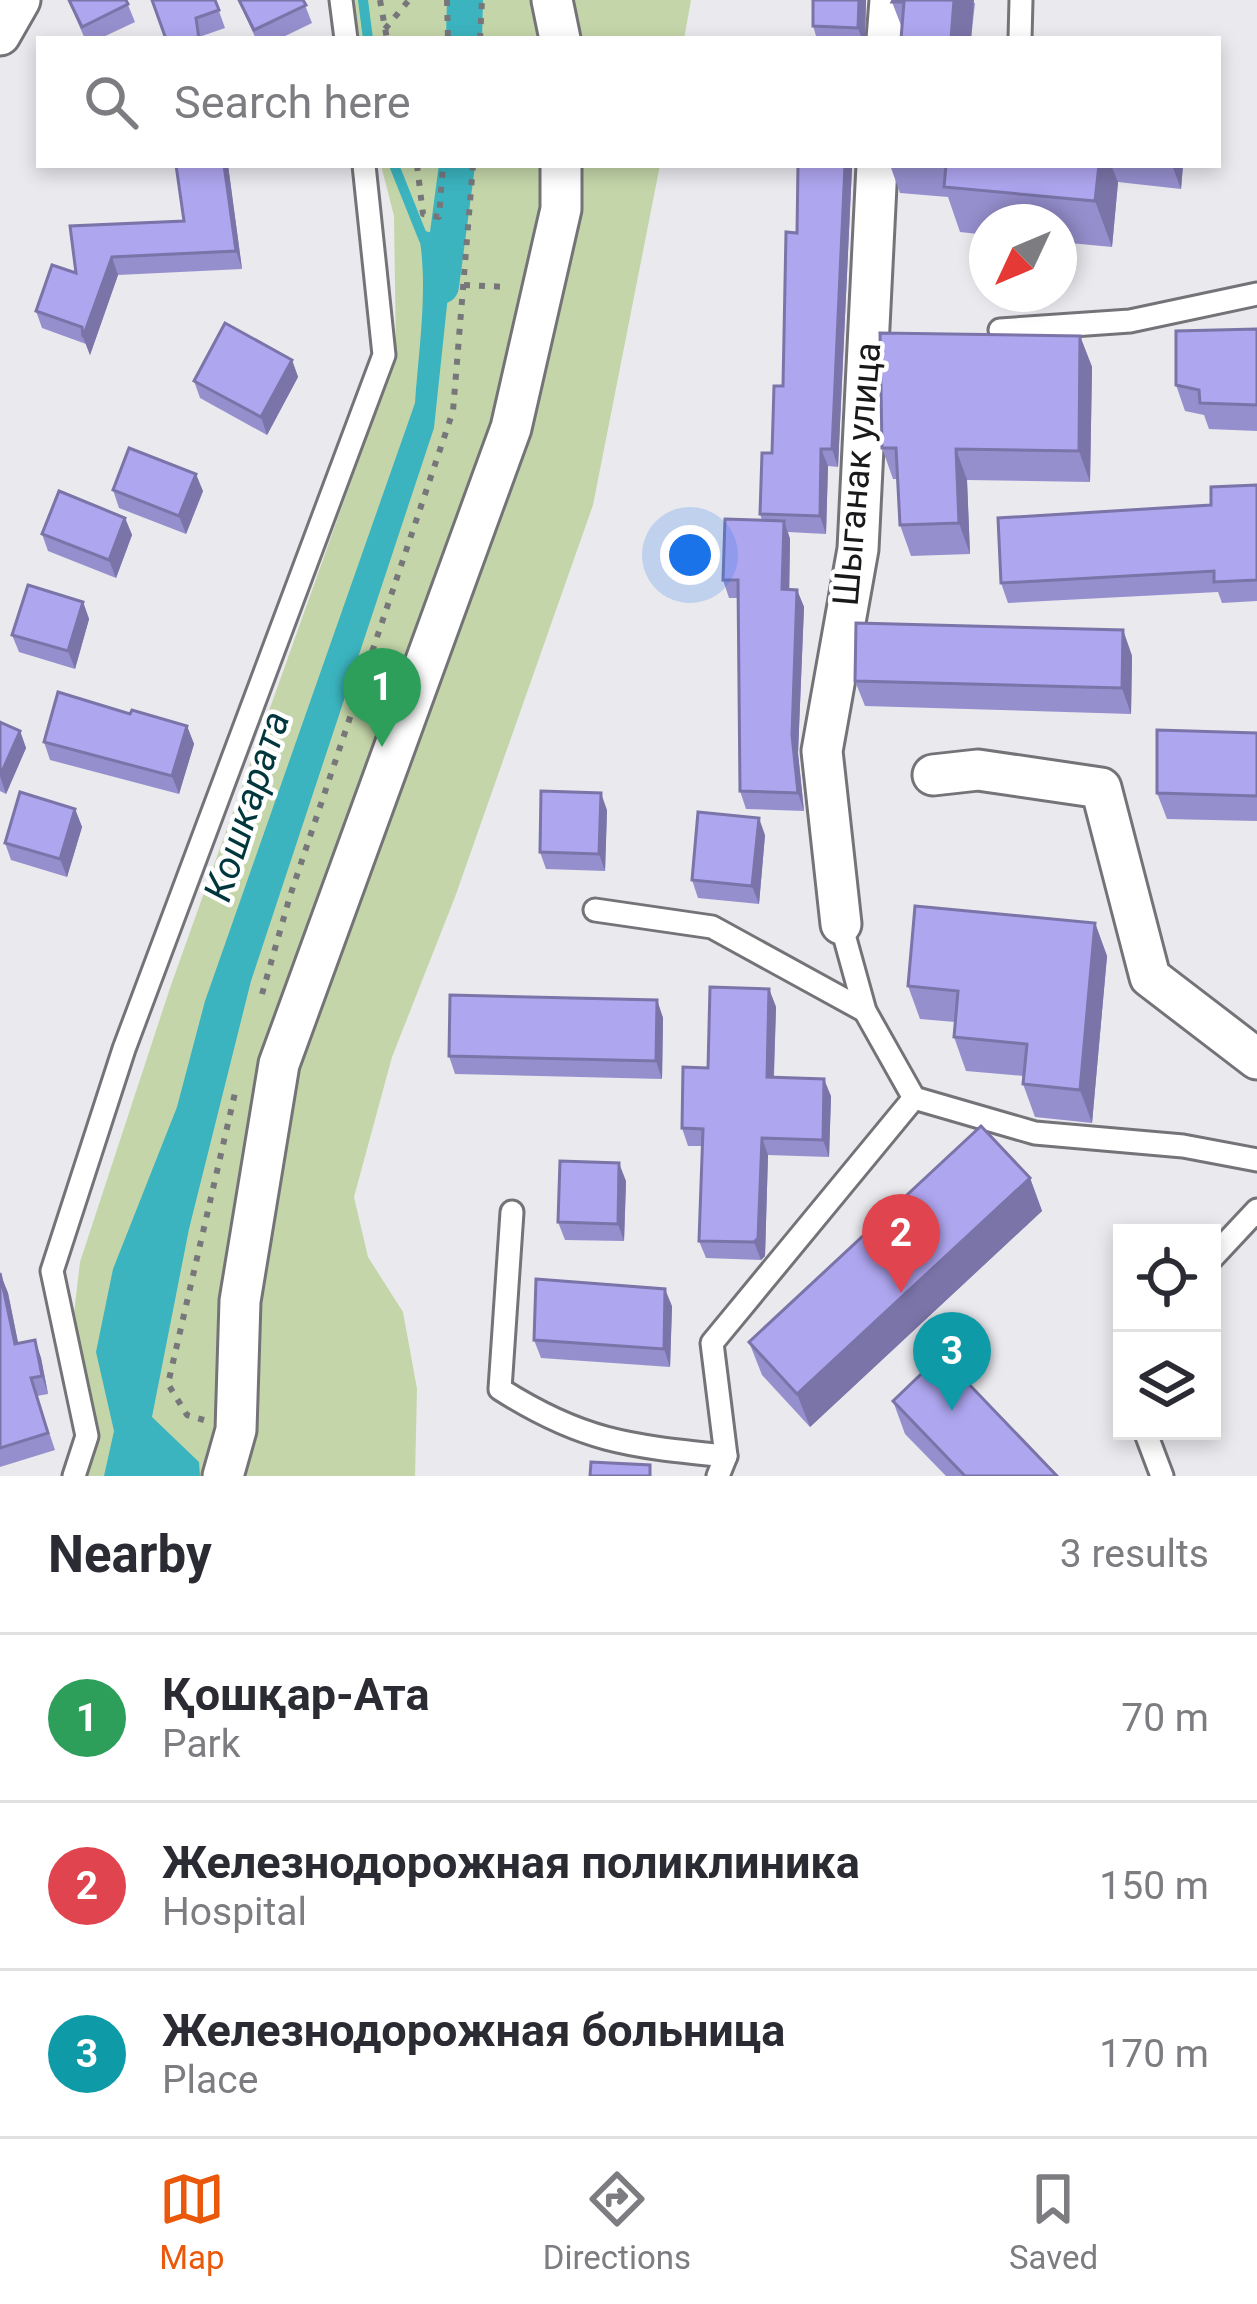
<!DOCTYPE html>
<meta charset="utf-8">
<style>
body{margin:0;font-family:Roboto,sans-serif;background:#f7f7f7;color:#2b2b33}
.controls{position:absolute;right:36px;bottom:36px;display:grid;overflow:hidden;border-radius:0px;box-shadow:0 6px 18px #0003}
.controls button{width:108px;height:108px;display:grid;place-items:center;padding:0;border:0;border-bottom:3px solid #e1e1e2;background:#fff;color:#2b2b33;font:60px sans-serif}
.compass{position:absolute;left:969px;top:204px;width:108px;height:108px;border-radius:50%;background:#fff;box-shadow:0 6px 18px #0003;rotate:226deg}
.you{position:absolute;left:690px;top:555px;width:42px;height:42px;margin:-30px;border:9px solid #fff;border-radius:50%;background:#1a73e8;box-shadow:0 0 0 18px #1a73e833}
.badge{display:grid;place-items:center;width:78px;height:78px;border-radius:50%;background:#ea580c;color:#fff;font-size:39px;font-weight:700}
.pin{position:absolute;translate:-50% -99px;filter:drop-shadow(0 3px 6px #0008)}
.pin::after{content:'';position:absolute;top:63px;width:42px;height:36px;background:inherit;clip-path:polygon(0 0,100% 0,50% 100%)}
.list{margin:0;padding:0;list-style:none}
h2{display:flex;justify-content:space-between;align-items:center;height:156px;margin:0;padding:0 48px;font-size:51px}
h2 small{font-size:39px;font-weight:400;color:#7c7c81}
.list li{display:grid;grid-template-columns:78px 1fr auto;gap:36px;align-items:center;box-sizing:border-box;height:168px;padding:0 48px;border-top:3px solid #e1e1e2}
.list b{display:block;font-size:45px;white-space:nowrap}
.list p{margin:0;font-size:39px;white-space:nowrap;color:#7c7c81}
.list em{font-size:39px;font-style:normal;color:#7c7c81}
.icon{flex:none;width:66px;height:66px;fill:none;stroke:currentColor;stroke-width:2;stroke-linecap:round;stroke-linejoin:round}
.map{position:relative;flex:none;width:1257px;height:1476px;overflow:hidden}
.search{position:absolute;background:#fff;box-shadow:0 6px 18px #0003;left:36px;right:36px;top:36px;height:132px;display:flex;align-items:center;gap:30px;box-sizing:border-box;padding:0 42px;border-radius:0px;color:#7c7c81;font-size:45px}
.sheet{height:660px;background:#fff}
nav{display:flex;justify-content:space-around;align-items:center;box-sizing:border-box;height:168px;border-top:3px solid #e1e1e2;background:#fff;font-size:33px;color:#7c7c81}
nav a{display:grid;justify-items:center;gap:6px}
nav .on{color:#ea580c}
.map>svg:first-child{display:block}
.green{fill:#c4d6a9}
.water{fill:#3bb4bf}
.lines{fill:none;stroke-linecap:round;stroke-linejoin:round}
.stream{stroke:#3bb4bf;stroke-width:10}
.canal{stroke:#3bb4bf;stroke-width:36}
.lane-casing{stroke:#747378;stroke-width:27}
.street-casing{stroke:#747378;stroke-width:45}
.path{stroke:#77777b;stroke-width:6;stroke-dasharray:6 9;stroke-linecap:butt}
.lane{stroke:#fff;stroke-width:21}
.street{stroke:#fff;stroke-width:39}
.wall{fill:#968fce}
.shaded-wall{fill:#7a74a8}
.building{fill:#afa6f0;stroke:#7a74a8;stroke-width:3}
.labels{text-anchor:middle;stroke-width:9;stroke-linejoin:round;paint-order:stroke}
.street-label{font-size:36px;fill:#19191b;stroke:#fff}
.water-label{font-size:39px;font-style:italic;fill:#00373c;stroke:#fff}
</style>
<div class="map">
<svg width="1257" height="1476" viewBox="0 0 1257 1476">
<rect width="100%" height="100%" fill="#e9e9ee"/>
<g class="green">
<polygon points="354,0 691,0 684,39 359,39"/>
<polygon points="381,165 660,165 593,505 455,897 392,1057 354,1197 368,1257 403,1312 417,1389 415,1476 74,1476 87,1436 71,1339 80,1262 170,988 396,355 394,216"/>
</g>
<path class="water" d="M418,229L454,239L434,428L251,981L189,1229L152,1417L199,1462L200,1476H104L114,1431L96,1352L113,1269L177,1107L205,1001L415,403C419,346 429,285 418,229Z"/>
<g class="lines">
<g class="stream">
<polyline points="363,0 368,39"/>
<polyline points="394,165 424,240"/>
</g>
<g class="canal">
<polyline points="464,39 465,0"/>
<polyline points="441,286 457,165"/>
</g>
<defs>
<g id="lane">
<polyline points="341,0 346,39"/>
<polyline points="1020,39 1021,0"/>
<polyline points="1000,330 1130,321 1257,294"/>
<polyline points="595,910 712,927 865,1011"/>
<polyline points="914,1098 1035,1133 1183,1146 1257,1160"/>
<path d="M512,1212L500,1389C583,1442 630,1446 726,1456"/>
<polyline points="1212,1258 1257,1210"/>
<polyline points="1145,1431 1162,1476"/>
<polyline points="74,1476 87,1436 52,1271 124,1049 384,355 364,165"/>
<polyline points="718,1476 726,1456 712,1343 914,1098 865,1011 841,924"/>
</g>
<g id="street">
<polyline points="552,0 560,39"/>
<polyline points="0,35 20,0"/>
<polyline points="887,39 890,0"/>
<polyline points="933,775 978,770 1101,788 1150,977 1257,1059"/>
<polyline points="841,924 822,751 858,549 877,165"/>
<polyline points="223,1476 236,1430 240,1301 279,1064 511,428 561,209 561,165"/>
</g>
</defs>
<use href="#lane" class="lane-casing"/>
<use href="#street" class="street-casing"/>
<g class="path">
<polyline points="380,0 387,39"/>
<polyline points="447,0 448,39"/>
<polyline points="385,29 409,0"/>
<polyline points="480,39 482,0"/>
<polyline points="417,165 423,214 439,217 443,165"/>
<polyline points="464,285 508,287"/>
<polyline points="262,994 290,896 453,411 473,165"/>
<polyline points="204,1420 187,1415 168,1384 235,1093"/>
</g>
<use href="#lane" class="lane"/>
<use href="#street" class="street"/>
</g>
<g class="wall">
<polygon points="68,0 126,0 135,22 99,39 85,39"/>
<polygon points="215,0 225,28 202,36 166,39"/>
<polygon points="238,0 303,0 312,23 279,39 256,39"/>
<polygon points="813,0 866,0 865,39 817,39 813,26"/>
<polygon points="892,2 975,3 971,39 901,39 902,28"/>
<polygon points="176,165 228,165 242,269 118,275 90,355 86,344 42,328 36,311 76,273 184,221"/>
<polygon points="798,165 852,165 852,167 838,467 828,466 826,534 788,532 790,539 789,590 797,590 804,607 798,753 804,811 746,809 740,791 738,598 729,598 723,580 762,520 760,514 783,386 797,233"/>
<polygon points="890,165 1183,165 1181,189 1118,182 1112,247 1059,242 1059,222 987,222 987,235 960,232 948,197 900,193"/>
<polygon points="1257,329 1257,431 1209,429 1204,415 1185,411 1176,385"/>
<polygon points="1080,336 1092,367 1090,482 967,480 970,554 911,556 900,525 898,479 893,479 882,448"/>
<polygon points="292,360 298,377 267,435 200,398 194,381"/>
<polygon points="1257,485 1257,601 1222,603 1218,592 1008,603 1001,583 1211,505"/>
<polygon points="113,490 203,491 186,534 119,508"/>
<polygon points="125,518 132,535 116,578 48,551 42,534"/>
<polygon points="83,602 89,619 75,669 19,652 12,635"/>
<polygon points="1123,630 1132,656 1131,714 865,706 855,681"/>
<polygon points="130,714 187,726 194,744 179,794 50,760 44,742"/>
<polygon points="0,722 20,731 26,748 6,794 0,791"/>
<polygon points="1257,733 1257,821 1167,819 1157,793"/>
<polygon points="75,809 82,827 67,877 11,860 5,843"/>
<polygon points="607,810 605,871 546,869 540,852"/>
<polygon points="765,835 759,904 698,898 692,880"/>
<polygon points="1095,923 1107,956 1092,1123 1035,1117 1023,1084 1024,1076 966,1071 954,1037 955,1022 920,1019 908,986"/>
<polygon points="769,989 776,1007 774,1077 831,1096 829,1157 768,1155 765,1256 761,1260 706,1258 699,1241 702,1146 688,1146 682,1128 708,1068"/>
<polygon points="657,1000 663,1018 662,1079 455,1074 449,1056"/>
<polygon points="1030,1178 1042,1211 810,1427 762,1375 749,1342"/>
<polygon points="626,1181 624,1241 565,1240 558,1222"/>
<polygon points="0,1273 8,1293 18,1343 35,1340 41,1358 48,1394 37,1396 55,1450 0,1467"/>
<polygon points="672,1306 670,1367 541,1358 534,1340"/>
<polygon points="893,1401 1057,1476 946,1476 905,1434"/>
</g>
<g class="shaded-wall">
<polygon points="859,0 866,0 865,39 862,39 858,28"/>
<polygon points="954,0 974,0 971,39 951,39"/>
<polygon points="224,165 228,165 242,269 236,251"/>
<polygon points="845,165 852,165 852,167 838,467 832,449"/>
<polygon points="1099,165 1111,165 1118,182 1112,247 1095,201"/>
<polygon points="1172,165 1183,165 1181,189"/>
<polygon points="112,257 118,275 90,355 83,337"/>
<polygon points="1080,336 1092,367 1090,482 1079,451"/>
<polygon points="292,360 298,377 267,435 261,417"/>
<polygon points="821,449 828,466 826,534 820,516"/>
<polygon points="956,449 967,480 970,554 959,523"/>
<polygon points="196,474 203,491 186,534 179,516"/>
<polygon points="125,518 132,535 116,578 109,560"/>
<polygon points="784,521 790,539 789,607 782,589"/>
<polygon points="797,590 804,607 798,753 804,811 798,793 792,735"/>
<polygon points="83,602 89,619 75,669 68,651"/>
<polygon points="1123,630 1132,656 1131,714 1122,688"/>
<polygon points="187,726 194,744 179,794 172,776"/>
<polygon points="20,731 26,748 6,794 0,776"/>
<polygon points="601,793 607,810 605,871 599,854"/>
<polygon points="75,809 82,827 67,877 60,859"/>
<polygon points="759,818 765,835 759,904 752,886"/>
<polygon points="1095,923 1107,956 1092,1123 1080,1090"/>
<polygon points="769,989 776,1007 773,1094 767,1077"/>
<polygon points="657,1000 663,1018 662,1079 656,1061"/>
<polygon points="824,1079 831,1096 829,1157 823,1140"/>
<polygon points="762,1138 768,1155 765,1256 761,1260 754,1242"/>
<polygon points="619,1163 626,1181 624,1241 618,1224"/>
<polygon points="1030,1178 1042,1211 810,1427 797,1394"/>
<polygon points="1,1276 8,1293 22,1362 15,1344"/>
<polygon points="665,1289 672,1306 670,1367 664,1349"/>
<polygon points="35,1340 41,1358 48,1394 42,1376"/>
</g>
<g class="building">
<polygon points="69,0 126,0 128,4 82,27"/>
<polygon points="152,0 215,0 219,10 196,18 199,39 166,39"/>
<polygon points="239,0 303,0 306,5 254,30"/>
<polygon points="813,0 859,0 858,28 813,26"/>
<polygon points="893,0 954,0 951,39 901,39 904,2 892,2"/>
<polygon points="176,165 224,165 236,251 112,257 83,337 82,327 36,311 52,265 76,273 70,226 184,221"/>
<polygon points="798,165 845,165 832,449 821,449 820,516 760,514 762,453 772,453 774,386 783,386 786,232 797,233"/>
<polygon points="946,165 1099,165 1095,201 944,187"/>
<polygon points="225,323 292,360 261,417 194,381"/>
<polygon points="1257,329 1257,405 1200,403 1199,390 1176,385 1176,331"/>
<polygon points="880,333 1080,336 1079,451 956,449 959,523 900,525 896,448 882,448"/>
<polygon points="129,448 196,474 179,516 113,490"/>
<polygon points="1257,485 1257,580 1214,582 1214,571 1001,583 998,518 1211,505 1211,487"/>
<polygon points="59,491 125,518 109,560 42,534"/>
<polygon points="725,519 784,521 782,589 797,590 792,735 798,793 740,791 738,580 723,580"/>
<polygon points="28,585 83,602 68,651 12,635"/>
<polygon points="856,623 1123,630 1122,688 855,681"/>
<polygon points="58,692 130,714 132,710 187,726 172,776 44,742"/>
<polygon points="0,722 20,731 0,776"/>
<polygon points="1157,730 1257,733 1257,796 1157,793"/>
<polygon points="541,791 601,793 599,854 540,852"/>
<polygon points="20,792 75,809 60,859 5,843"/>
<polygon points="698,812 759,818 752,886 692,880"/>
<polygon points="915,906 1095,923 1080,1090 1023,1084 1027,1044 954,1037 958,991 908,986"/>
<polygon points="710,987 769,989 767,1077 824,1079 823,1140 762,1138 758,1238 754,1242 699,1241 703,1129 682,1128 683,1067 708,1068"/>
<polygon points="450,995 657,1000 656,1061 449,1056"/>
<polygon points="981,1126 1030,1178 797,1394 749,1342"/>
<polygon points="560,1161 619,1163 618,1224 558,1222"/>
<polygon points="0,1273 15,1344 35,1340 42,1376 31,1378 48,1433 0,1448"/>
<polygon points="536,1279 665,1289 664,1349 534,1340"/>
<polygon points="941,1355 1057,1476 965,1476 893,1401"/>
<polygon points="591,1462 650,1465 650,1476 590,1476"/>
</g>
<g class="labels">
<g class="street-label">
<text transform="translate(856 474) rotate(-85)" y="13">Шыганак улица</text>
</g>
<g class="water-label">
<text transform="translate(246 806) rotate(-72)" y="14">Кошкарата</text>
</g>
</g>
</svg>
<div class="controls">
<button><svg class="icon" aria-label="locate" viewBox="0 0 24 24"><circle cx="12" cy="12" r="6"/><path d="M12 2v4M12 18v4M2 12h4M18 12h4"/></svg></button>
<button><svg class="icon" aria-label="layers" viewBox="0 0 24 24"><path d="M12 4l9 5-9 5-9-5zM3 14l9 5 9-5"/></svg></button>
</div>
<svg class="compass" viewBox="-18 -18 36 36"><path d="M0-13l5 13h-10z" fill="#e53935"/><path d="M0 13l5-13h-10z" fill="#7c7c81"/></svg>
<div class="you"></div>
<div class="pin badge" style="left:382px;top:747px;background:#2e9e5b">1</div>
<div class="pin badge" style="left:901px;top:1293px;background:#e0444e">2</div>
<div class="pin badge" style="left:952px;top:1411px;background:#0f9aa8">3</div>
<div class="search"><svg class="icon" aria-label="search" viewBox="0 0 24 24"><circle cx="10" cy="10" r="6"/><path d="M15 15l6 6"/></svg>Search here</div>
</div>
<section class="sheet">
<h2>Nearby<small>3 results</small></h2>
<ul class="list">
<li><span class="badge" style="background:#2e9e5b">1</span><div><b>Қошқар-Ата</b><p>Park</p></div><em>70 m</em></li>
<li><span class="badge" style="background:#e0444e">2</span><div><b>Железнодорожная поликлиника</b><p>Hospital</p></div><em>150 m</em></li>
<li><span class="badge" style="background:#0f9aa8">3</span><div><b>Железнодорожная больница</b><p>Place</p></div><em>170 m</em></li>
</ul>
</section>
<nav>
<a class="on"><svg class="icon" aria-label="map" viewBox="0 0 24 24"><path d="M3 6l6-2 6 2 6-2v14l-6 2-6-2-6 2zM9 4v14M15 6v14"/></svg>Map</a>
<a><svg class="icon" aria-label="directions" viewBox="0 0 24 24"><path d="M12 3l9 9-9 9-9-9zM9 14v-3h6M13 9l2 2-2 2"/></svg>Directions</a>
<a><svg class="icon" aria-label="saved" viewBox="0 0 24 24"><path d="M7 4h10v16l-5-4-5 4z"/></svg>Saved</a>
</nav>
